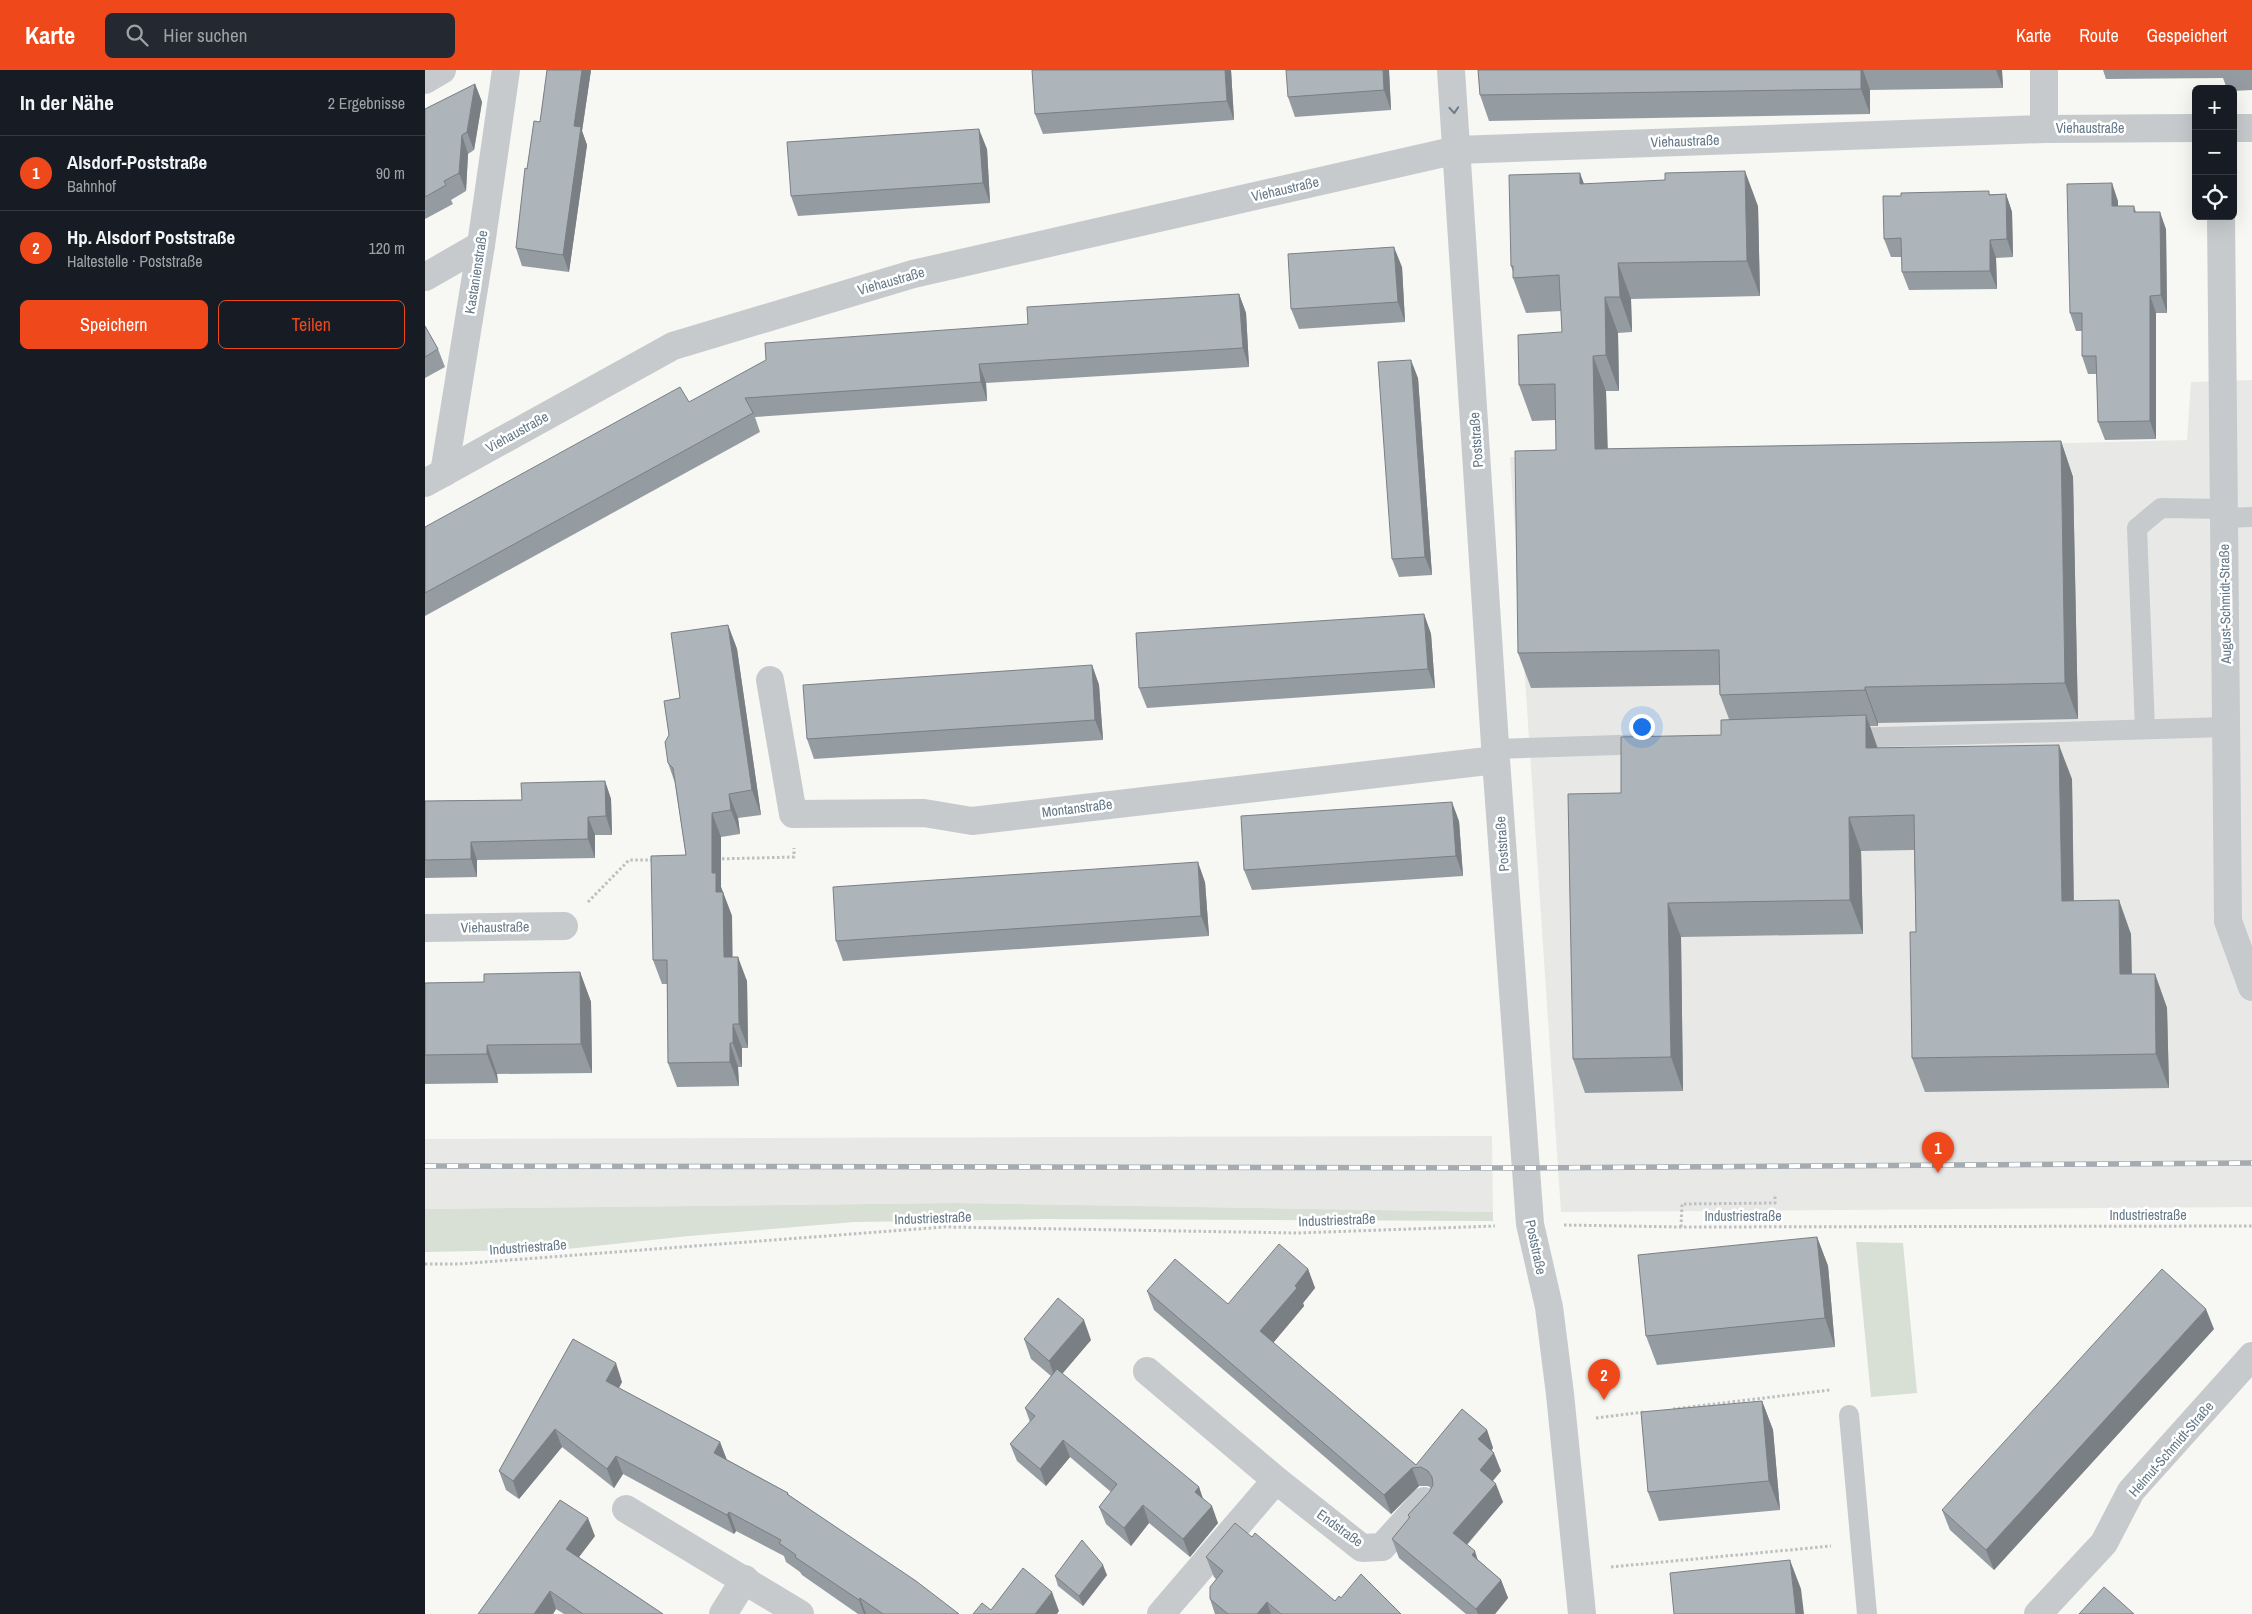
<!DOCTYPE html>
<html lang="de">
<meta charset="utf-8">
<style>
body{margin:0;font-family:"Archivo Narrow",sans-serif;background:#242831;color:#f1f3f6}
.controls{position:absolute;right:15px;top:15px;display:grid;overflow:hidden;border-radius:8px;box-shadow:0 5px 20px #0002}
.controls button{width:45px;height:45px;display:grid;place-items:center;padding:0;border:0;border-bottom:1px solid #363941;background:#171b24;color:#f1f3f6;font:25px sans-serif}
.you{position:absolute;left:1216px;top:656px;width:18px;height:18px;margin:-12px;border:4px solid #fff;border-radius:50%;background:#1a73e8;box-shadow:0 0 0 8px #1a73e833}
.badge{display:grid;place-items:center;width:32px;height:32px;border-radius:50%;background:#ef481b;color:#fff;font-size:16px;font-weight:700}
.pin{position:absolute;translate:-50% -41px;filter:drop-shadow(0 1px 2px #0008)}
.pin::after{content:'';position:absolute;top:26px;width:18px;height:15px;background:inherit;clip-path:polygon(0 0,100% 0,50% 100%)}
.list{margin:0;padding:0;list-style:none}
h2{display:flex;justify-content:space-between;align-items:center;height:65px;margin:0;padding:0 20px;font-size:21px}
h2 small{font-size:16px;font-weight:400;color:#9ea1a6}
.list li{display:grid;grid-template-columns:32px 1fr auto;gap:15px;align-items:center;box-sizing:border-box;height:75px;padding:0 20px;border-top:1px solid #363941}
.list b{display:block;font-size:19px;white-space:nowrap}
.list p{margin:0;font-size:16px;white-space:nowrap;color:#9ea1a6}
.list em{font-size:16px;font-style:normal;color:#9ea1a6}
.actions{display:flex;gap:10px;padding:15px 20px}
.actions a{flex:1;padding:11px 0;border:1px solid #ef481b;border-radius:8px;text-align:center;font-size:18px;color:#ef481b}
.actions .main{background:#ef481b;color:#fff}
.icon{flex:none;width:28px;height:28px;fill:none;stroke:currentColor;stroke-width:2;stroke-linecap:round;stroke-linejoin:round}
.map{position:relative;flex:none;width:1827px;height:1544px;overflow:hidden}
header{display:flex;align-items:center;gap:30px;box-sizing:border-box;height:70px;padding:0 25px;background:#ef481b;color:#fff}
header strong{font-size:24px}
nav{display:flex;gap:28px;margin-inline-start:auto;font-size:18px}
.search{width:350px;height:45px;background:#242831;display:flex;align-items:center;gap:12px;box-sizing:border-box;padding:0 18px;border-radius:8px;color:#9ea1a6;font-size:19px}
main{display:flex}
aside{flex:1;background:#171b24}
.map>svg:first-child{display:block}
.built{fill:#e8e9e7}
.green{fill:#d8dfd4}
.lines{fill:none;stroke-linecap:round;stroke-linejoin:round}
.path{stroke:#bdc0c2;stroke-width:3;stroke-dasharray:2.5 2.5;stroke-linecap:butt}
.service{stroke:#c6cacd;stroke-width:20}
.minor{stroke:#c6cacd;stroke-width:28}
.rail-casing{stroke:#a4abb1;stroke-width:5.5}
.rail{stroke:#fff;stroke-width:4;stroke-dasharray:11;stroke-linecap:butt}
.wall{fill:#959ca1}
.shaded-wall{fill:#797f83}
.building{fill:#adb5bb;stroke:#797f83}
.oneway{stroke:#697c8a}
.labels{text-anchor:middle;stroke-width:5;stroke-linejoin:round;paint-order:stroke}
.street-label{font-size:14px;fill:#647887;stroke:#fff}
</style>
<header>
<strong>Karte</strong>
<div class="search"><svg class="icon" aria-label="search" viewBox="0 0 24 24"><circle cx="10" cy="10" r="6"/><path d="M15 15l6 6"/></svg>Hier suchen</div>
<nav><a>Karte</a><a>Route</a><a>Gespeichert</a></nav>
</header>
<main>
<aside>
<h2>In der Nähe<small>2 Ergebnisse</small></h2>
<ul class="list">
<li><span class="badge">1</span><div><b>Alsdorf-Poststraße</b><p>Bahnhof</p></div><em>90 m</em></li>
<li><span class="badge">2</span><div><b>Hp. Alsdorf Poststraße</b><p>Haltestelle · Poststraße</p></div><em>120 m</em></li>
</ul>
<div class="actions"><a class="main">Speichern</a><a>Teilen</a></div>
</aside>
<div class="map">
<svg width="1827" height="1544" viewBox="0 0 1827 1544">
<rect width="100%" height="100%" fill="#f7f7f3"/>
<g class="built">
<polygon points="1827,310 1827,1137 1136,1142 1085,387 1762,370 1766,312"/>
<polygon points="1067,1066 1068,1142 531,1133 0,1139 0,1069"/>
</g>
<g class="green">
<polygon points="531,1133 1068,1142 1068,1151 618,1149 429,1152 264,1166 142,1179 0,1182 0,1139"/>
<polygon points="1431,1172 1478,1173 1492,1323 1446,1327"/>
</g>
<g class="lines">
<g class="path">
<polyline points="292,789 369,787 369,778"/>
<polyline points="163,832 204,790 229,790"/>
<polyline points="1139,1155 1256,1157 1827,1156"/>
<polyline points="1256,1157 1257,1134 1350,1133 1350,1126"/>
<polyline points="0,1194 33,1194 519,1157 873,1163 1070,1156"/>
<polyline points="1248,1339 1405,1320"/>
<polyline points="1171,1348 1219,1342"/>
<polyline points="1186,1497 1406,1476"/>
</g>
<g class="service">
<polyline points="1799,448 1827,447"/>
<polyline points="1720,659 1712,458 1736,438 1799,439"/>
<polyline points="1423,668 1801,657"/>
<polyline points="1071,679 1224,674"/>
<polyline points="1424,1345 1442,1544"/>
</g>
<g class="minor">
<polyline points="1026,0 1071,690 1105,1154 1124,1237 1135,1324 1157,1544"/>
<polyline points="1619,0 1619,59"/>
<polyline points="0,10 17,0"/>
<polyline points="1808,58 1827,58"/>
<polyline points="1796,146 1803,851 1827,917"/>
<polyline points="0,207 56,175"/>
<polyline points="19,403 56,175 81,0"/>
<polyline points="0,413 248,276 488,204 1032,80 1619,59 1771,58"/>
<polyline points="345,610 368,744 499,743 547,751 1071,690"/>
<polyline points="0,858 139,856"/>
<polyline points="722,1301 851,1410 937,1478 957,1477 999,1431"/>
<polyline points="201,1439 375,1544"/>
<polyline points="298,1544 320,1509"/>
<polyline points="736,1544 851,1410"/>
<polyline points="1613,1544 1679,1473 1706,1421 1827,1286"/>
</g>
<defs>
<polyline id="rail" points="0,1096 1100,1098 1827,1093"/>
</defs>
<use href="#rail" class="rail-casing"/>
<use href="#rail" class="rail"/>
</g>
<g class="wall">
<polygon points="122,0 166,0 157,61 162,75 144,202 97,196 91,178 102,99 115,52"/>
<polygon points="806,0 809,50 618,64 610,44"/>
<polygon points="964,0 966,40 870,47 863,27"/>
<polygon points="1053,0 1577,0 1578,18 1445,20 1445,44 1064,51 1055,25"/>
<polygon points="1678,0 1827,0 1827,20 1808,21 1808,19 1802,19 1798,8 1681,9"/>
<polygon points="50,14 57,32 49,80 43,84 41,121 26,130 28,134 0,149 0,39"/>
<polygon points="562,79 565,133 373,146 366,126"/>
<polygon points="1159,114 1333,136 1335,226 1206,229 1207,262 1193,263 1194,321 1181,321 1183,379 1636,371 1648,407 1653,649 1453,653 1453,656 1445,656 1452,678 1647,709 1649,831 1706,864 1707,904 1730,904 1742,938 1744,1018 1500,1022 1487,988 1491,862 1489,780 1436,781 1438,864 1256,867 1258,1021 1160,1023 1148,989 1196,723 1296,665 1304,649 1295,625 1294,615 1106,618 1093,583 1131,380 1131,350 1107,351 1094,315 1137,262 1136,241 1101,243 1088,208 1088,202 1086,196"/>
<polygon points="1581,124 1587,142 1588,187 1571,188 1572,219 1484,220 1477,202 1477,187 1466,187 1459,169 1476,126"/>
<polygon points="1693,131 1693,136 1709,136 1711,142 1741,159 1742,243 1731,243 1731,369 1680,370 1673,352 1672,304 1663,304 1657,286 1657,261 1651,261 1645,243"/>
<polygon points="977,197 980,252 874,259 866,239"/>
<polygon points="814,224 821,243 824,297 561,313 562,331 330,347 335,362 0,546 0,457 264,332 603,254"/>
<polygon points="0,256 13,279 20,297 0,308"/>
<polygon points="993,308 1007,505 974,507 967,489"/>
<polygon points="999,544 1006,564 1010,618 722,638 714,618"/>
<polygon points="303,555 312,579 336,745 313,748 315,764 296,767 296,817 307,846 307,887 322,911 323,978 317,978 317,997 313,997 314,1016 252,1017 243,993 242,914 237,914 228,890 261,785 250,713 243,693 244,665 255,628"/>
<polygon points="667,595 674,615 678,670 389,689 382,669"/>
<polygon points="180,711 186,729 187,765 170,765 170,788 52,790 52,807 0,808 0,731 97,730"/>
<polygon points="1034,751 1038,806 827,820 819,800"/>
<polygon points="780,812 784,866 418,891 411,871"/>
<polygon points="155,902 166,932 167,1003 72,1004 73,1013 0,1014 0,913 59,912"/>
<polygon points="1392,1167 1403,1196 1410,1277 1232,1295 1221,1266"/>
<polygon points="883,1199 890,1218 878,1233 879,1236 848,1273 991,1395 1062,1360 1068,1378 1067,1380 1076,1401 1068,1411 1078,1432 1042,1475 1052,1489 1076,1510 1083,1528 1070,1544 1041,1544 974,1488 967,1469 984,1449 983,1445 1004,1422 1006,1418 1003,1416 994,1416 966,1444 729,1240 722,1221 803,1234"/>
<polygon points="1789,1259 1569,1500 1525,1460 1517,1440"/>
<polygon points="148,1269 197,1312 194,1318 295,1372 301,1389 363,1423 364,1425 534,1544 433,1544 377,1505 375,1502 361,1492 359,1486 311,1461 309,1464 198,1404 189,1418 137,1377 94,1429 81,1420 74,1401"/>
<polygon points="599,1269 666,1270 637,1304 774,1417 778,1429 793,1453 765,1487 724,1453 706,1476 681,1454 674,1437 686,1422 645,1387 621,1416 592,1391 585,1374 605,1352 600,1338 626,1306 606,1289"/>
<polygon points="1337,1331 1348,1360 1355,1440 1234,1451 1223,1422"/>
<polygon points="170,1466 154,1487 238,1544 139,1544 131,1539 128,1544 53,1544"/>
<polygon points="781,1487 910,1531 916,1528 976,1544 790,1544 785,1529 791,1509 789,1507"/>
<polygon points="682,1505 658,1536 633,1516 630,1506"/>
</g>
<g class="shaded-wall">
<polygon points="157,0 166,0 157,61 162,75 144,202 138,185 149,56"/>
<polygon points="800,0 806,0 809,50 802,31"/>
<polygon points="958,0 964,0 966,40 959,20"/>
<polygon points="1436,0 1438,0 1445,20 1445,44 1436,19"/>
<polygon points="1571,0 1577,0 1578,18"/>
<polygon points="50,14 57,32 49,80 42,62"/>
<polygon points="554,59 562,79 565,133 558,113"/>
<polygon points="37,65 43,84 41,121 34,103"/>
<polygon points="1320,101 1333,136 1335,226 1322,191"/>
<polygon points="1155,103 1168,138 1155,114"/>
<polygon points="1687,113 1693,131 1693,154 1687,136"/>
<polygon points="1581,124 1587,142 1588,187 1582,169"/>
<polygon points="1735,142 1741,159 1742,243 1736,225"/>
<polygon points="1565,170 1571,188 1572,219 1565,201"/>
<polygon points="969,177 977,197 980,252 973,232"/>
<polygon points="1193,193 1206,229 1207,262 1195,227"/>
<polygon points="814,224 821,243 824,297 818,278"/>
<polygon points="1725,226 1731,243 1731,369 1725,351"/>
<polygon points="1180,227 1193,263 1194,321 1181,285"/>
<polygon points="1168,286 1181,321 1183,415 1170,379"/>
<polygon points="986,290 993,308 1007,505 1000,487"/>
<polygon points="554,294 561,313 562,331 556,312"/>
<polygon points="1636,371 1648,407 1653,649 1640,613"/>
<polygon points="999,544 1006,564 1010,618 1003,599"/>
<polygon points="303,555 312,579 336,745 327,720"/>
<polygon points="667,595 674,615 678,670 670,650"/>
<polygon points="1440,617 1453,653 1453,656 1440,620"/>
<polygon points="1441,645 1453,679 1441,678"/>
<polygon points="1634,675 1647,709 1649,865 1637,831"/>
<polygon points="180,711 186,729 187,765 181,746"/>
<polygon points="304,724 313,748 315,764 306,740"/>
<polygon points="1027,732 1034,751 1038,806 1031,786"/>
<polygon points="287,743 296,767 296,817 307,846 308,911 299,887 291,822 287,803"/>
<polygon points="163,747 170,765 170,788 163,769"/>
<polygon points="1424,747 1436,781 1438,864 1425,830"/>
<polygon points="46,772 52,790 52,807 46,789"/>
<polygon points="773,792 780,812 784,866 776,846"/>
<polygon points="1694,830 1706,864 1707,938 1695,904"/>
<polygon points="1243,833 1256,867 1258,1021 1246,987"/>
<polygon points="313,887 322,911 323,978 314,954"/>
<polygon points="155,902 166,932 167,1003 156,974"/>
<polygon points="1730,904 1742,938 1744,1018 1731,984"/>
<polygon points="308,954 317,978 317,997 308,973"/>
<polygon points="305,973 313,997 314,1016 305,992"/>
<polygon points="62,975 72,1004 73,1013 62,984"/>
<polygon points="1392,1167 1403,1196 1410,1277 1400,1248"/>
<polygon points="883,1199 890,1218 878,1233 879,1236 842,1280 835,1261"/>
<polygon points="1781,1239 1789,1259 1569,1500 1561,1480"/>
<polygon points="659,1250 666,1270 631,1311 624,1291"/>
<polygon points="191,1293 197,1312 187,1330 181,1311"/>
<polygon points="1337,1331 1348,1360 1355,1440 1344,1411"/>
<polygon points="130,1359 137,1377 94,1429 88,1411"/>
<polygon points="1062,1360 1068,1378 1060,1388 1053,1369"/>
<polygon points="638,1370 645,1387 621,1416 615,1399"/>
<polygon points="295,1372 302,1390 289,1383"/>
<polygon points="1069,1383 1076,1401 1061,1418 1055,1400"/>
<polygon points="191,1386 198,1404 189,1418 182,1399"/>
<polygon points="987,1398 994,1416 966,1444 959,1425"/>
<polygon points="1071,1414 1078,1432 1035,1482 1028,1463"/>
<polygon points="774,1417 780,1435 770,1422"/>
<polygon points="718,1435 724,1453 706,1476 699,1458"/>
<polygon points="787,1436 793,1453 765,1487 758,1469"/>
<polygon points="304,1442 311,1461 309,1464 302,1445"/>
<polygon points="163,1448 170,1466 147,1496 141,1479"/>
<polygon points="1050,1481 1056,1500 1047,1485"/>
<polygon points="1365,1490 1376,1519 1379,1544 1371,1544"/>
<polygon points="678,1495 682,1505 658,1536 654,1526"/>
<polygon points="1076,1510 1083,1528 1070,1544 1053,1544 1051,1539"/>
<polygon points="125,1521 131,1539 128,1544 109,1544"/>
<polygon points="627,1522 634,1541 632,1544 610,1544"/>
<polygon points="435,1528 441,1544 439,1544 434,1530"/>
<polygon points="842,1532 846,1544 832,1544"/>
</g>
<g class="building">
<polygon points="122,0 157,0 149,56 156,57 138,185 91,178 100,98 102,99 109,51 115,52"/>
<polygon points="607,0 800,0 802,31 610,44"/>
<polygon points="861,0 958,0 959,20 863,27"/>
<polygon points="1053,0 1436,0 1436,19 1055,25"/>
<polygon points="50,14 42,62 37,65 34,103 19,111 21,115 0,127 0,39"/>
<polygon points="554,59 558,113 366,126 362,72"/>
<polygon points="1320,101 1322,191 1193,193 1195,227 1180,227 1181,285 1168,286 1170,379 1636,371 1640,613 1440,617 1440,620 1295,625 1294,580 1093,583 1090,381 1131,380 1130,314 1094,315 1093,265 1137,262 1134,205 1088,208 1088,196 1086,196 1084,105 1155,103 1155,114 1240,110 1240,103"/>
<polygon points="1687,113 1687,136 1709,136 1709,142 1735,142 1736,225 1725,226 1725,351 1673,352 1671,286 1657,286 1657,243 1645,243 1642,114"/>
<polygon points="1564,121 1564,125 1581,124 1582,169 1565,170 1565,201 1477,202 1476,168 1459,169 1458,126 1476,126 1476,123"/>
<polygon points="969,177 973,232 866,239 863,184"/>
<polygon points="814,224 818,278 554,294 556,312 320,328 328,343 0,523 0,457 255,317 264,332 341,290 340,273 603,254 602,237"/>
<polygon points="0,256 13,279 0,287"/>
<polygon points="986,290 1000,487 967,489 953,292"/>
<polygon points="999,544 1003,599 714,618 711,563"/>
<polygon points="303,555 327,720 304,724 306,740 287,743 287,803 291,803 291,822 298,822 299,887 313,887 314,954 308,954 308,973 305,973 305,992 243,993 242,890 228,890 226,786 261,785 248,698 243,693 240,672 244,665 239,631 255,628 246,563"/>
<polygon points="667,595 670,650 382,669 378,615"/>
<polygon points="1441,645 1441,678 1634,675 1637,831 1694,830 1695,904 1730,904 1731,984 1487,988 1485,862 1491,862 1489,745 1424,747 1425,830 1243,833 1246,987 1148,989 1143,724 1196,723 1196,667 1296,665 1296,650"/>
<polygon points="180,711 181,746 163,747 163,769 46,772 46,789 0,790 0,731 97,730 96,713"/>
<polygon points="1027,732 1031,786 819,800 816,746"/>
<polygon points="773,792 776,846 411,871 408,817"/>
<polygon points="155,902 156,974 62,975 62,984 0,985 0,913 59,912 59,904"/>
<polygon points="1392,1167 1400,1248 1221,1266 1213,1185"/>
<polygon points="854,1174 883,1199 870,1216 872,1218 835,1261 991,1395 1037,1339 1062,1360 1053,1369 1069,1383 1055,1400 1071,1414 1028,1463 1050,1481 1047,1485 1076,1510 1051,1539 967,1469 985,1447 983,1445 1004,1422 1008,1415 1007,1407 1003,1401 996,1397 987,1398 959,1425 722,1221 750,1189 803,1234"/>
<polygon points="1737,1199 1781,1239 1561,1480 1517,1440"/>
<polygon points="633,1228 659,1250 624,1291 599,1269"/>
<polygon points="148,1269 191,1293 181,1311 295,1372 289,1383 363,1423 362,1424 491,1511 534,1544 458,1544 435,1528 434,1530 370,1487 371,1485 354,1473 356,1470 304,1442 302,1445 191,1386 182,1399 130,1359 88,1411 74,1401"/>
<polygon points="632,1299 774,1417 770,1422 787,1436 758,1469 718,1435 699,1458 674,1437 692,1414 638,1370 615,1399 585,1374 610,1346 600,1338"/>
<polygon points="1337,1331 1344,1411 1223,1422 1216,1342"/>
<polygon points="135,1430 163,1448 141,1479 238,1544 158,1544 125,1521 109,1544 53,1544"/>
<polygon points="810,1453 827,1467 830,1463 910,1531 914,1526 916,1528 936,1504 976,1544 856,1544 842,1532 832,1544 803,1544 785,1529 785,1517 798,1501 781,1487"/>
<polygon points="657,1470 678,1495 654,1526 630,1506"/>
<polygon points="1365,1490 1371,1544 1249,1544 1245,1503"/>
<polygon points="598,1498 627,1522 610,1544 548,1544 557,1533 566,1540"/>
<polygon points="1679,1517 1709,1544 1654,1544"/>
</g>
<defs><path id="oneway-chevron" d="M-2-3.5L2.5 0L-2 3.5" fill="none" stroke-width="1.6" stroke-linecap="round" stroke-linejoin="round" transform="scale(1.25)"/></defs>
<use class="oneway" href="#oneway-chevron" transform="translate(1029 40) rotate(86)"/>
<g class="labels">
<g class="street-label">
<text x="1665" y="63">Viehaustraße</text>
<text transform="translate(1260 71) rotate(-2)" y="5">Viehaustraße</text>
<text transform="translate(860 119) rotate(-13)" y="5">Viehaustraße</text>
<text transform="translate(51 202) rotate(-81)" y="5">Kastanienstraße</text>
<text transform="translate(466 211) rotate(-16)" y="5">Viehaustraße</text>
<text transform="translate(92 362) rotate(-29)" y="5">Viehaustraße</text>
<text transform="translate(1051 370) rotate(-94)" y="5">Poststraße</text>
<text transform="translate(1800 534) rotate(-91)" y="5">August-Schmidt-Straße</text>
<text transform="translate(652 738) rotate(-7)" y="5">Montanstraße</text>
<text transform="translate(1077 774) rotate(-94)" y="5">Poststraße</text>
<text transform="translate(70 857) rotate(-1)" y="5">Viehaustraße</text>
<text x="1723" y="1150">Industriestraße</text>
<text x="1318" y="1151">Industriestraße</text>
<text transform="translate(508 1148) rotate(-2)" y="5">Industriestraße</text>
<text transform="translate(912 1150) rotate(-2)" y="5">Industriestraße</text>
<text transform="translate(103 1177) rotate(-4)" y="5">Industriestraße</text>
<text transform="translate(1111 1177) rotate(78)" y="5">Poststraße</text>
<text transform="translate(1746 1379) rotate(-49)" y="5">Helmut-Schmidt-Straße</text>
<text transform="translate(915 1458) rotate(36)" y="5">Endstraße</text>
</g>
</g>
</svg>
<div class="controls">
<button>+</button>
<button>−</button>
<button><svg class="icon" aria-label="locate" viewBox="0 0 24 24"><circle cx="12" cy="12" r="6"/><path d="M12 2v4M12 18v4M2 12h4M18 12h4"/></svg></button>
</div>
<div class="you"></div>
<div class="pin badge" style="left:1513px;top:1103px">1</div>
<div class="pin badge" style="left:1179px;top:1330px">2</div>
</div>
</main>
